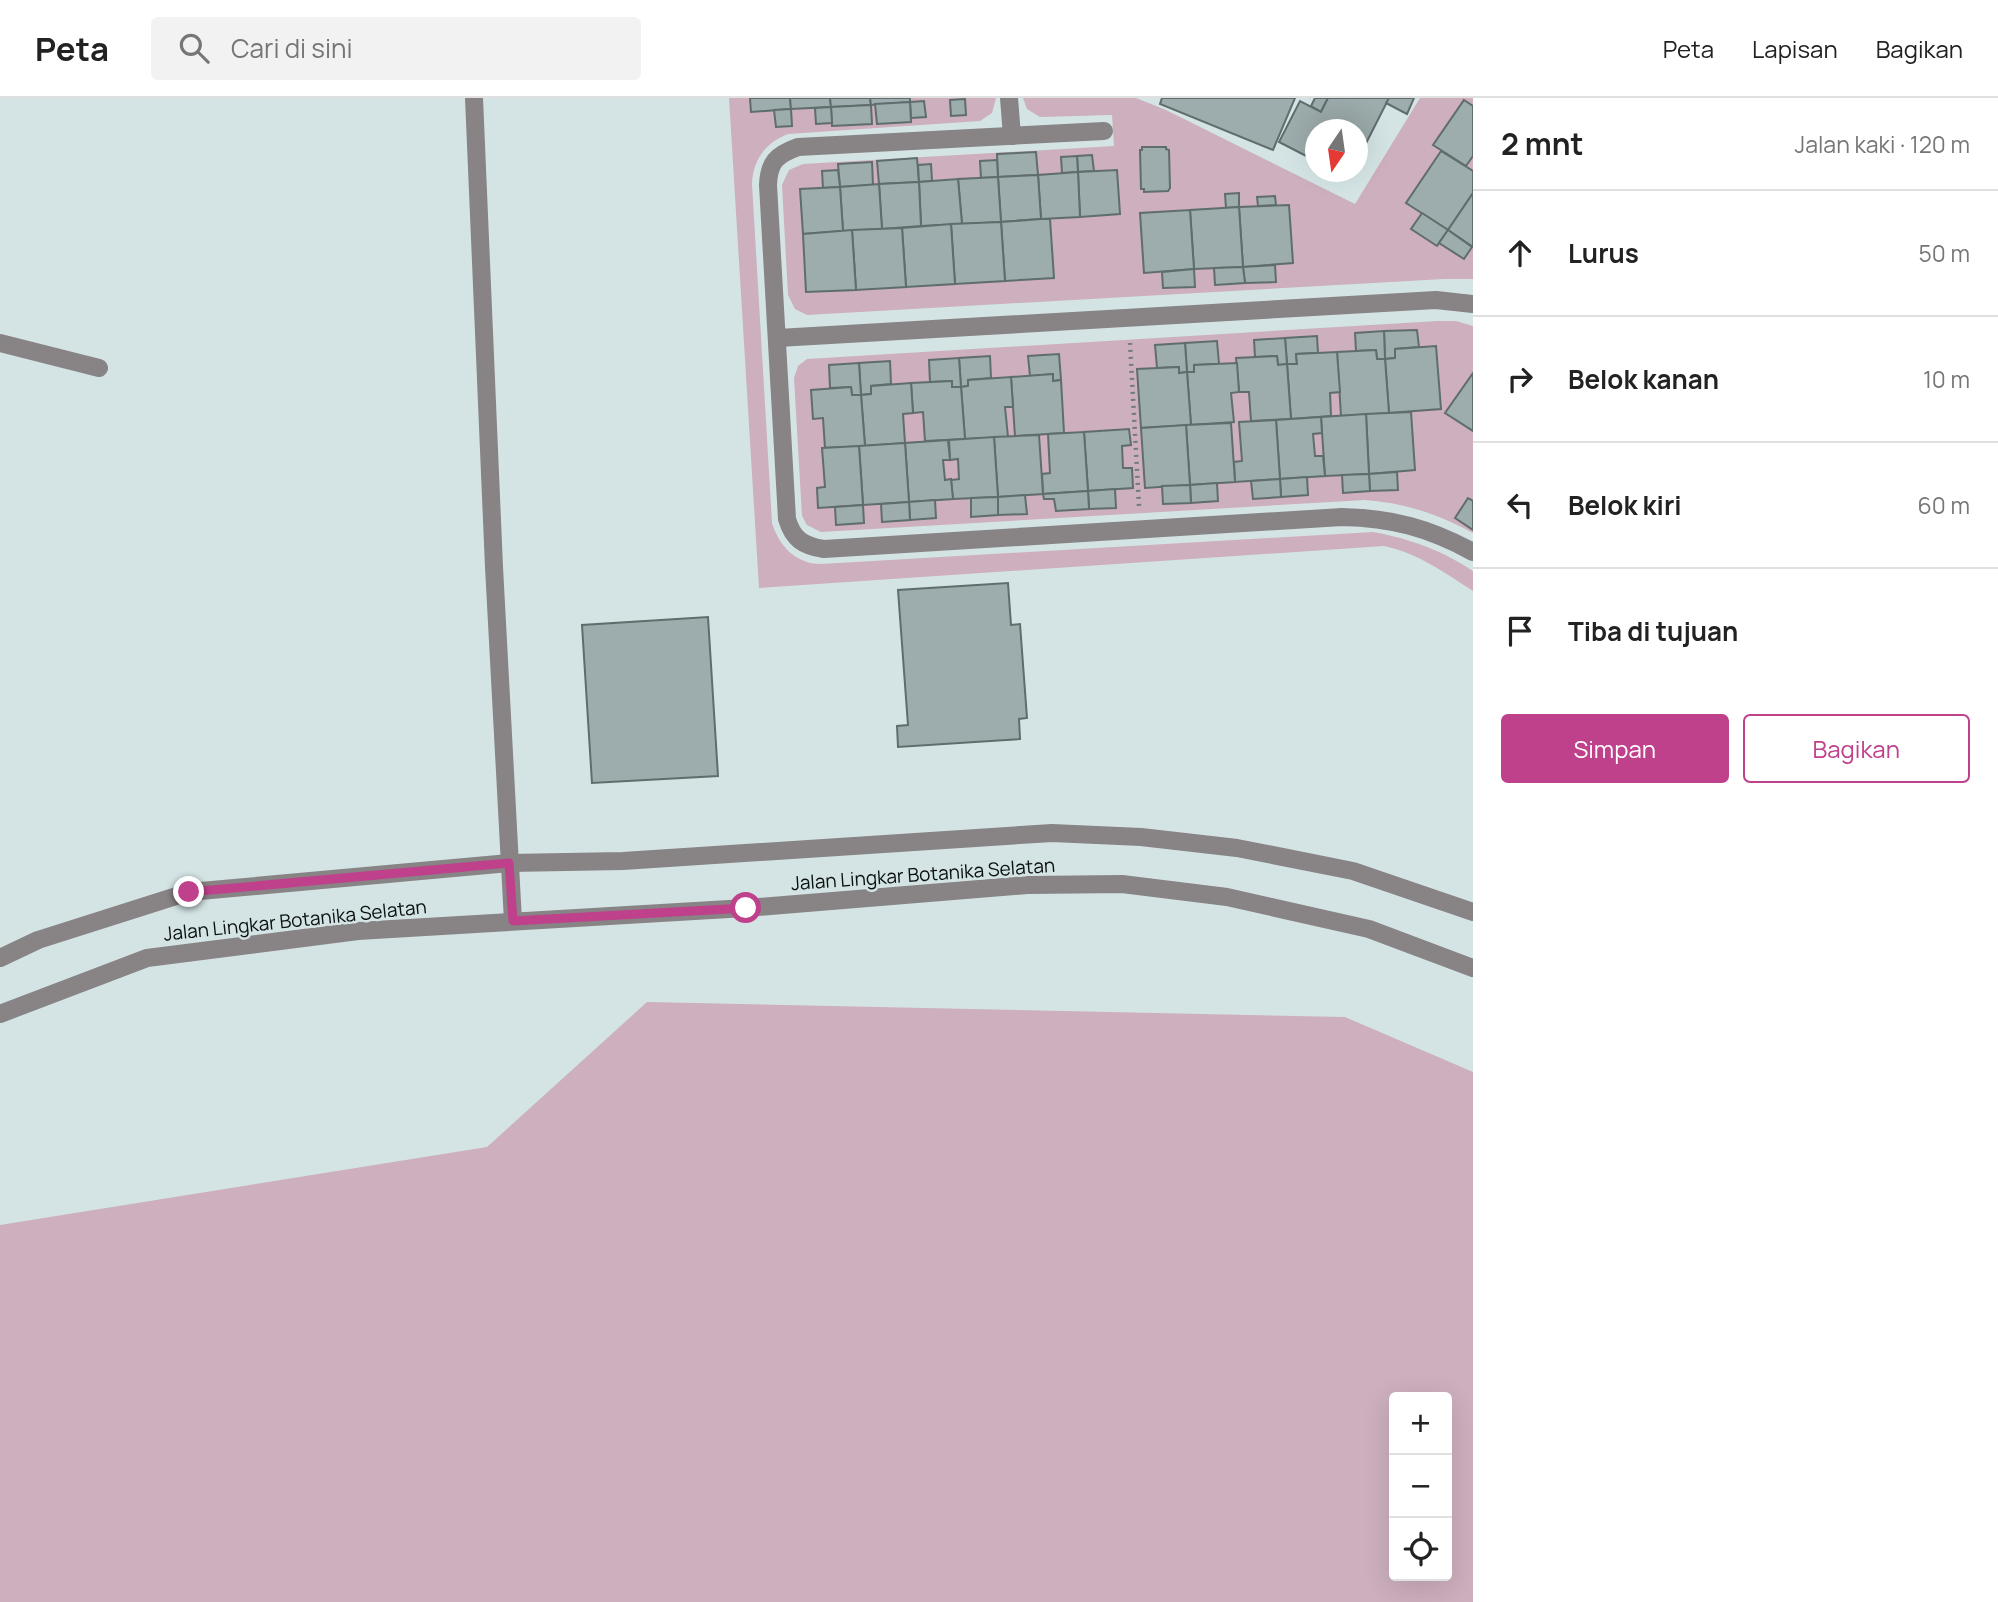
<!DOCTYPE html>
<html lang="id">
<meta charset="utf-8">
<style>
body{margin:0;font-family:Manrope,sans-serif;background:#f2f2f2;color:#222}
.controls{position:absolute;right:21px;bottom:21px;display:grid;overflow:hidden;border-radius:7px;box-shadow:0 7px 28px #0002}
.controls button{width:63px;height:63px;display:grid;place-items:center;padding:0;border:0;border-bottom:2px solid #e0e0e0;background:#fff;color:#222;font:35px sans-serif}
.compass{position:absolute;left:1305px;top:21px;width:63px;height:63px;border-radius:50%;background:#fff;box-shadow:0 7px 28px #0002;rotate:193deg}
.stop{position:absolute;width:21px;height:21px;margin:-16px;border:5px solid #bf408b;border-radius:50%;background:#fff}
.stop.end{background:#bf408b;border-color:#fff;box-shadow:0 2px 7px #0008}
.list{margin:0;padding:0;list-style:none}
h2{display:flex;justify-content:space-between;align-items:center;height:91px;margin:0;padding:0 28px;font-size:30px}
h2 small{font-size:23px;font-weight:400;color:#767676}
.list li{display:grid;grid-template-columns:46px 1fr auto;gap:21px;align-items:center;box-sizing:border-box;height:126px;padding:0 28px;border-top:2px solid #e0e0e0}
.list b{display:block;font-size:26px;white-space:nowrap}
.list em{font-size:23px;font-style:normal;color:#767676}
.actions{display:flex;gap:14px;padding:21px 28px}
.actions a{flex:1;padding:16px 0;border:2px solid #bf408b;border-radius:7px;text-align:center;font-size:24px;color:#bf408b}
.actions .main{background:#bf408b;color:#fff}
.icon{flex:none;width:38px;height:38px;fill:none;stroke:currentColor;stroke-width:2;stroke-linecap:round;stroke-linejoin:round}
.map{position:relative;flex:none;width:1473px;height:1504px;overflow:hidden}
header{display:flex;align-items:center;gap:42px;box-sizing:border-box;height:98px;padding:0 35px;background:#fff;border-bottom:2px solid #e0e0e0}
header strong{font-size:33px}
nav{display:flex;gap:38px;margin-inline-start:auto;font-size:24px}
.search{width:490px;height:63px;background:#f2f2f2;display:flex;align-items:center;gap:18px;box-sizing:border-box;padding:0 24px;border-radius:7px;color:#767676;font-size:26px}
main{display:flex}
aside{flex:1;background:#fff}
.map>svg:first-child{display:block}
.green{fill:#cdafbd;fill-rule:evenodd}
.building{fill:#9dacac;stroke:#5f6d6d;stroke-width:2}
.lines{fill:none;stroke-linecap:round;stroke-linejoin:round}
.path{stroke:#717c7c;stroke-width:4.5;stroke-dasharray:2 5;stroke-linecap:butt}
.minor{stroke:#888385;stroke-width:18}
.tertiary{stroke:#888385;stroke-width:18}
.route{stroke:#bf408b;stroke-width:9}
.labels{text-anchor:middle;stroke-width:5;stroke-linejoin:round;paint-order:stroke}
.street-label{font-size:19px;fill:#0b1010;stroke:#d4e4e4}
</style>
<header>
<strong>Peta</strong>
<div class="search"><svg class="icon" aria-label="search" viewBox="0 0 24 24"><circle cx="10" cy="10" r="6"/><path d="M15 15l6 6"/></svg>Cari di sini</div>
<nav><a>Peta</a><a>Lapisan</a><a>Bagikan</a></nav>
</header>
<main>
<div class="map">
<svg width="1473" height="1504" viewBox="0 0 1473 1504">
<rect width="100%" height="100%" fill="#d4e4e4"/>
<g class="green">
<path d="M729,0H996L992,15L980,23L788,36C765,45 753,62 752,86L772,425C779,448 796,466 821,466L1373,434C1411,441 1441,452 1473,473V493C1445,475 1418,455 1384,448L759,490Z"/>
<polygon points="1023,0 1136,0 1166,12 1355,106 1420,0 1473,0 1473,181 1444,181 807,217 795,211 788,197 782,87 789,72 803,66 1114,48 1112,17 1040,19 1027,11"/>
<path d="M1438,223H1456L1473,228V435C1438,416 1405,405 1365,402L821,434L807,427L802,418L794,280L798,268L807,261Z"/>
<path d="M647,904L1345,919L1473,974V1504H0V1127L487,1049ZM1394,1299H1447V1478H1394Z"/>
</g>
<g class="building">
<polygon points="750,0 790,0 791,11 751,14"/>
<polygon points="790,0 830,0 831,9 791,11"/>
<polygon points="830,0 870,0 871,7 831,9"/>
<polygon points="870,0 910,0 910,4 871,7"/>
<polygon points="1162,0 1295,0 1273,52 1160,6"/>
<polygon points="1315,0 1328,0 1321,14 1311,8"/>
<polygon points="1328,0 1389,0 1358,61 1358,32 1316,32 1316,63 1279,44 1300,3 1321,14"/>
<polygon points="1389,0 1414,0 1407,16 1386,5"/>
<polygon points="965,1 966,17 951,18 950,2"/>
<polygon points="1464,2 1473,8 1473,58 1466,68 1433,47"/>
<polygon points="924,3 926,19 911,20 910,4"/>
<polygon points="910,4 911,24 877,26 875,6"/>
<polygon points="871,7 872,26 832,28 831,9"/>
<polygon points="831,9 832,25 816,26 815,10"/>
<polygon points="791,11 792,28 776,29 774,12"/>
<polygon points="1142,49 1166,49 1166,51 1169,52 1170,90 1168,93 1144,94 1144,91 1141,91 1140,52 1142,52"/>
<polygon points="1441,53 1473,73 1473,95 1448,132 1406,105"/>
<polygon points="1036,54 1038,77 998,79 997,56"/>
<polygon points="1092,57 1094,73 1078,74 1077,58"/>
<polygon points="1077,58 1078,74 1062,75 1061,59"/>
<polygon points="917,60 919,84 879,86 877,63"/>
<polygon points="997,62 998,79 981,80 980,63"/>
<polygon points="872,64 873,87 840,89 838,66"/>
<polygon points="931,66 932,83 919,84 918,67"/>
<polygon points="838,72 840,89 823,90 822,73"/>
<polygon points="1117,72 1120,116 1080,119 1078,74"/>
<polygon points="1078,74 1080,119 1041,121 1038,77"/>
<polygon points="1038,77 1041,121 1001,124 998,79"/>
<polygon points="998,79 1001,124 962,126 958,81"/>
<polygon points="958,81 962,126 921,128 919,84"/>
<polygon points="919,84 921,128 882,131 879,86"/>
<polygon points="879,86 882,131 843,133 840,89"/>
<polygon points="840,89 843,133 803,136 800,91"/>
<polygon points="1239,95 1239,109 1226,110 1225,96"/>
<polygon points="1473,95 1473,149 1448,132"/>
<polygon points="1275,98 1276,107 1258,108 1257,99"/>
<polygon points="1289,107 1293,165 1243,169 1239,109"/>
<polygon points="1239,109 1243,169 1194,171 1190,112"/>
<polygon points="1190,112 1194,171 1144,175 1140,115"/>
<polygon points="1422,115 1448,132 1437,148 1411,131"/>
<polygon points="1041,121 1050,121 1054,180 1005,183 1001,124"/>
<polygon points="1001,124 1005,183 955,186 951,126"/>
<polygon points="951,126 955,186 906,189 902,130"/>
<polygon points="902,130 906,189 856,192 852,132"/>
<polygon points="852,132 856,192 806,194 803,136"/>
<polygon points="1448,132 1472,149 1464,161 1439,145"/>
<polygon points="1275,167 1276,184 1245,185 1243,169"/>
<polygon points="1243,169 1245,185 1215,187 1214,170"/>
<polygon points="1194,171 1195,189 1163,190 1162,174"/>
<polygon points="1417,232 1419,249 1395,251 1395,260 1385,261 1384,233"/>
<polygon points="1384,233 1385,261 1377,261 1376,252 1356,253 1355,235"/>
<polygon points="1317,238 1318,255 1296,256 1297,266 1287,266 1285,240"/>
<polygon points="1285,240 1287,266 1278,267 1277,258 1255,259 1254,242"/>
<polygon points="1217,243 1219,266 1194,267 1194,274 1187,274 1185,245"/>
<polygon points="1185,245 1187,274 1179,275 1179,269 1157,270 1155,247"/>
<polygon points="1436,248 1441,311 1389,315 1385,261 1395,260 1395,251"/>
<polygon points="1376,252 1377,261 1385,261 1389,315 1341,318 1337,254"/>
<polygon points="1337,254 1340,294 1330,295 1331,318 1291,321 1287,266 1297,266 1296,256"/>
<polygon points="1059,256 1061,282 1053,283 1053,276 1030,278 1028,258"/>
<polygon points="990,258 991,280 968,282 968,288 961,289 959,260"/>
<polygon points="1277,258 1278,267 1287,266 1291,321 1251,323 1249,294 1239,294 1236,260"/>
<polygon points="959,260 961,289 952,289 952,283 930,284 929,262"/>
<polygon points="890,263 891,286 871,288 871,296 861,297 859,265"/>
<polygon points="859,265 861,297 852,297 851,289 830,290 829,267"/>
<polygon points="1237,265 1239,294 1231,295 1234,324 1191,327 1187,274 1194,274 1194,267"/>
<polygon points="1179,269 1179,275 1187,274 1191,327 1141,330 1137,271"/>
<polygon points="1473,275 1473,333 1445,315"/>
<polygon points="1053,276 1053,283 1061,282 1064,335 1015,338 1011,279"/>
<polygon points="1011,279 1013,309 1005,309 1008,339 965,341 961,289 968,288 968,282"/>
<polygon points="952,283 952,289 961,289 965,341 925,343 923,314 913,315 911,285"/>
<polygon points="911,285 913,315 903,316 905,345 865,348 861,297 871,296 871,288"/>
<polygon points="851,289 852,297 861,297 865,348 825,350 823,320 813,321 811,292"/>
<polygon points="1411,314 1415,372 1369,376 1366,316"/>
<polygon points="1366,316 1369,376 1325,378 1321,319"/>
<polygon points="1321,319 1322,335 1313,336 1315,358 1323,358 1325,378 1280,381 1276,322"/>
<polygon points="1276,322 1280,381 1235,384 1234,364 1242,363 1239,324"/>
<polygon points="1231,325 1235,384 1190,387 1186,327"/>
<polygon points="1186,327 1190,387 1145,390 1141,330"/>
<polygon points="1129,331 1131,347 1122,348 1123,370 1132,370 1133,390 1088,393 1084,334"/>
<polygon points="1084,334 1088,393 1043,396 1042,376 1050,375 1048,336"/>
<polygon points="1039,337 1043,396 998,399 994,339"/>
<polygon points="994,339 998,399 953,401 951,382 959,381 958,361 950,362 949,342"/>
<polygon points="948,342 950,362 943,362 945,382 951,381 953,401 909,404 905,345"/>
<polygon points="905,345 909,404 863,407 859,348"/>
<polygon points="859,348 863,407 818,410 817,390 825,389 822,350"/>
<polygon points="1397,374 1398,392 1370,393 1369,376"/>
<polygon points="1369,376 1370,393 1343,395 1342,377"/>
<polygon points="1307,379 1308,397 1281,399 1280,381"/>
<polygon points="1280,381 1281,399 1253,401 1251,383"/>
<polygon points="1217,385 1218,403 1191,405 1190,387"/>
<polygon points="1190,387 1191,405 1163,406 1162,388"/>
<polygon points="1115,391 1116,410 1089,411 1088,393"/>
<polygon points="1088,393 1089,411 1056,413 1054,401 1044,401 1043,396"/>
<polygon points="1025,397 1027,416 998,417 998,399"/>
<polygon points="998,399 998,417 971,419 971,400"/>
<polygon points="1468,400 1473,403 1473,432 1455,420"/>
<polygon points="935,402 936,420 910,422 909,404"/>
<polygon points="909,404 910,422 882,424 881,406"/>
<polygon points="863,407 864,425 836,427 835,409"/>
<polygon points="1008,485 1011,527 1020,526 1027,620 1019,621 1020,641 898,649 897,628 908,627 898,492"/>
<polygon points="708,519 718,678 592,685 582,527"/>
</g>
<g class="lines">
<polyline class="path" points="1130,245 1139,408"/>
<g class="minor">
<polyline points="1009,0 1012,38"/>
<path d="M1104,33L798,49C776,57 769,64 768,87L787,421C793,441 803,448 824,451L1342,419C1392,420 1429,430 1473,454"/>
<polyline points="778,240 1436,202 1473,206"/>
<polyline points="0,245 99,270"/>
</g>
<g class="tertiary">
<polyline points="474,0 494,469 513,823"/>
<polyline points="0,860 38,842 189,794 509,765 623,763 1052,735 1141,739 1237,750 1353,773 1473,814"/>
<polyline points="0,916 147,860 358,833 746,810 1027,787 1122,786 1227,799 1369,831 1473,870"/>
</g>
</g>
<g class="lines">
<polyline class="route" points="189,794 509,765 513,823 746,810"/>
</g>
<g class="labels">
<g class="street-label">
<text transform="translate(923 776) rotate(-4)" y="7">Jalan Lingkar Botanika Selatan</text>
<text transform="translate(295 822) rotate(-6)" y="7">Jalan Lingkar Botanika Selatan</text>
</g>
</g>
</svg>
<div class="controls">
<button>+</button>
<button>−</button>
<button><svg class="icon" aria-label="locate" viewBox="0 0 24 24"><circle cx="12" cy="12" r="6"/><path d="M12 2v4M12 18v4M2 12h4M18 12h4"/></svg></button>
</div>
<svg class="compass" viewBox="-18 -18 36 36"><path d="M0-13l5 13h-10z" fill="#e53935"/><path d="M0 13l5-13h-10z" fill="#767676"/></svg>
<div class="stop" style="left:746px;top:810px"></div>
<div class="stop end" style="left:189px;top:794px"></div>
</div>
<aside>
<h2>2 mnt<small>Jalan kaki · 120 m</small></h2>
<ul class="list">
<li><svg class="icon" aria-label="ahead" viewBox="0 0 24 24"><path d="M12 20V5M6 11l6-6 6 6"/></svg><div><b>Lurus</b></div><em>50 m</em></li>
<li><svg class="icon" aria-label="right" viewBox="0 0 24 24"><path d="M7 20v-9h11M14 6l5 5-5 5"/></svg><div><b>Belok kanan</b></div><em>10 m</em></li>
<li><svg class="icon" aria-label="left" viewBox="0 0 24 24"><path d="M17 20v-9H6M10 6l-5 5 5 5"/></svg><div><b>Belok kiri</b></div><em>60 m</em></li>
<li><svg class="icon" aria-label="arrive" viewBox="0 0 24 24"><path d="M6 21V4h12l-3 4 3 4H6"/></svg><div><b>Tiba di tujuan</b></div></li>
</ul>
<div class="actions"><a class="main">Simpan</a><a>Bagikan</a></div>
</aside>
</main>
